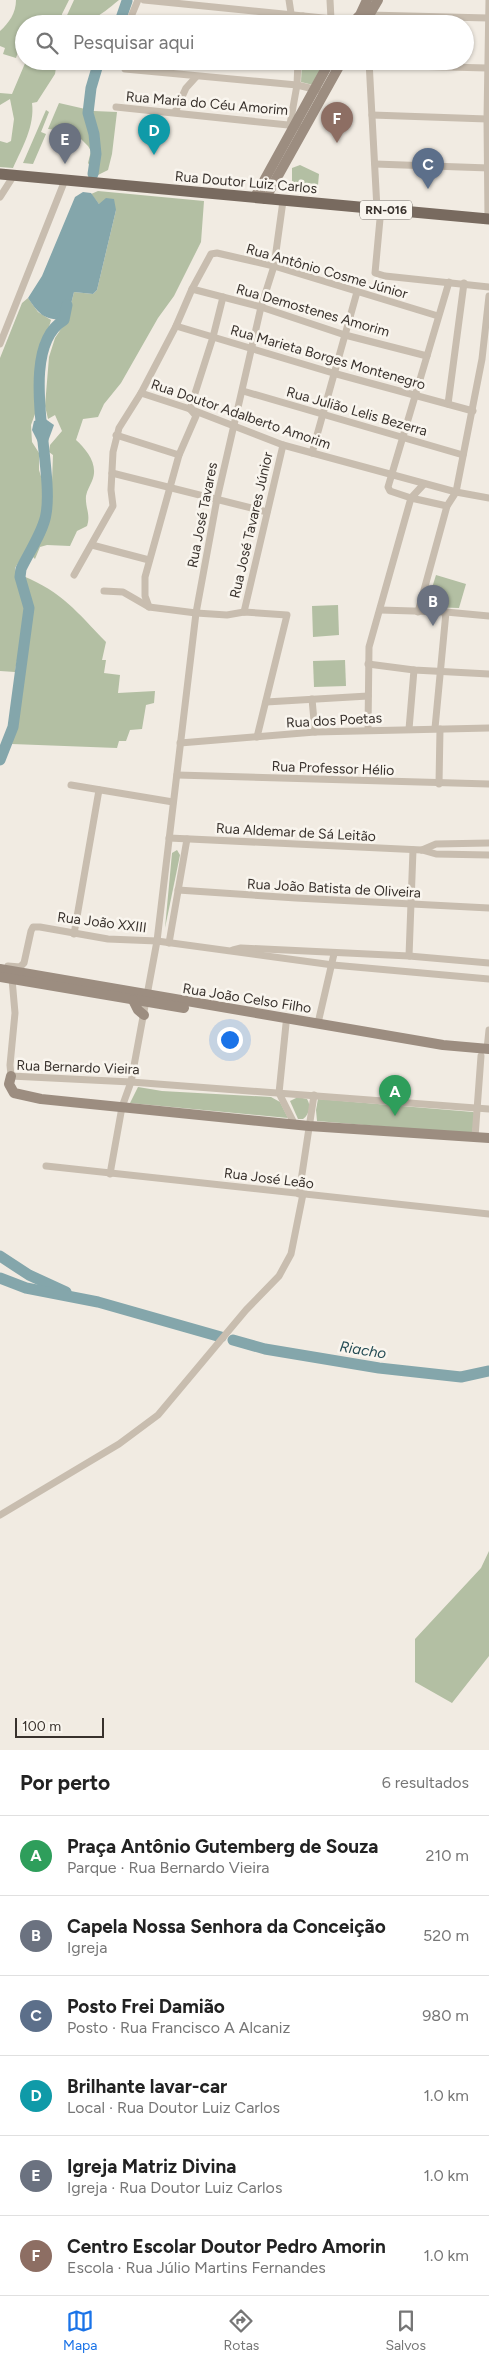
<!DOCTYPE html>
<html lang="pt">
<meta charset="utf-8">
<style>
body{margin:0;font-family:Figtree,sans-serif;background:#f6f6f6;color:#222}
.scale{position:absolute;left:15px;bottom:12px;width:89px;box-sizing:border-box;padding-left:5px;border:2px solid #38312c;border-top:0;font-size:14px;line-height:18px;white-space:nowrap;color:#38312c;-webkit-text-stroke:4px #f9f5ee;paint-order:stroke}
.you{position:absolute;left:229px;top:1039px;width:18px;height:18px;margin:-12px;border:4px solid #fff;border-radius:50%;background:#1a73e8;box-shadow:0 0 0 8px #1a73e833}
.badge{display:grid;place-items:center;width:32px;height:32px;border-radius:50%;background:#1a73e8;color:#fff;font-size:16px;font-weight:700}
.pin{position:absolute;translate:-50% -41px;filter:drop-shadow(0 1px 2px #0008)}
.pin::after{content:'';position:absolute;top:26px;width:18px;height:15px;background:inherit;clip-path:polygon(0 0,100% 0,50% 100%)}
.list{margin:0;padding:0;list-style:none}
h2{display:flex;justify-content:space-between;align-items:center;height:65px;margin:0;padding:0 20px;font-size:21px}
h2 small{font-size:16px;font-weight:400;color:#767676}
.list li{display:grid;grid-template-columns:32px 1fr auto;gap:15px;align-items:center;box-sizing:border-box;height:80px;padding:0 20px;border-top:1px solid #e0e0e0}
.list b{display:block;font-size:19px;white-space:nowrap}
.list p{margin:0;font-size:16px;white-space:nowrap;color:#767676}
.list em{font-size:16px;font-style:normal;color:#767676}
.icon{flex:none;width:28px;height:28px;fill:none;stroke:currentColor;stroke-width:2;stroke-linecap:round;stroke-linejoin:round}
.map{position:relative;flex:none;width:489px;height:1750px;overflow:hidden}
.search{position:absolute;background:#fff;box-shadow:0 1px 4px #0004;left:15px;right:15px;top:15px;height:55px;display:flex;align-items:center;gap:12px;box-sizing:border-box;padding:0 18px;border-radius:28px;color:#767676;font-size:19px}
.sheet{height:545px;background:#fff}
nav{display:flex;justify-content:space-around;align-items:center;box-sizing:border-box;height:70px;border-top:1px solid #e0e0e0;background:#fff;font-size:14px;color:#767676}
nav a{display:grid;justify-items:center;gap:2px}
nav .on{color:#1a73e8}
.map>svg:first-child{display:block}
.green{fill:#b3bfa3}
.water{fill:#84a6ab}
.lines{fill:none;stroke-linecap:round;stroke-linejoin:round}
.river{stroke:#84a6ab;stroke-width:11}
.street{stroke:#c8bdaf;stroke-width:7}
.secondary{stroke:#9c8d80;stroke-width:10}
.primary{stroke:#786a5f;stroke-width:11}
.labels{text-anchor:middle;stroke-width:5;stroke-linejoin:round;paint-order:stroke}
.shield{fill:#f9f5ee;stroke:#726c66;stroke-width:1}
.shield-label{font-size:12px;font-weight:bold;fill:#38312c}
.street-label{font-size:14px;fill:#38312c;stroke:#f9f5ee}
.water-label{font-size:15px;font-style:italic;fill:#264d55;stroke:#f9f5ee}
</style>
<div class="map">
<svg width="489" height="1750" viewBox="0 0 489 1750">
<rect width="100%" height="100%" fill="#f1ebe2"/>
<g class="green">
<path d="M16,0H69L62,14L61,24H24V54L18,52L16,58L3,54L5,48L0,46V31C9,23 16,13 16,0Z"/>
<path d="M74,0H119C98,17 91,24 63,24Z"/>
<path d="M26,61H57L55,74L37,102L32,103C35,126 22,148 13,168L0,167V141L7,143L11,141L14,119L10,99L0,105V93L12,94Z"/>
<polygon points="302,61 328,61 313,85 301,82"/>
<polygon points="59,103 94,111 117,112 112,154 108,170 98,175 95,174 88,163 91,151 88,146 74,132 48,129"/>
<polygon points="46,110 49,112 41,132 46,134 33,164 23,163"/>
<polygon points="300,165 319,174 318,185 309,183 300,185 292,181 292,168"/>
<path d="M98,191L204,201L201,242L174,296L158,318L121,383L104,404L98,417L83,419L76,440C87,450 99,465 92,481C90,486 87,490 86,496C85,508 91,514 87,526L77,531L70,546L47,545L40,547L35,559L31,555L51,508L53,455L49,452L50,445L62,431L55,415L48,419L45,406L49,357L55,338L67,320L74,292L93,294L97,290L116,210L99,204L91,194Z"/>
<path d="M28,298L38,312L51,320L49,327L41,341L38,355L35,374V414L31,425L32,442L39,453V470L44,486L42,497H45C44,524 29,545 15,568C18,580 26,594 27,606C30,627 17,652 15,672L0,671V358L22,303Z"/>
<polygon points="436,575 466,584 459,608 426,607"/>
<path d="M23,576C62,592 77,612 106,642L102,660H106L104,673L120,675L118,693L155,691L154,703L146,705L142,729L130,730L126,741H119L117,748L12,744L32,606Z"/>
<polygon points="338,605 339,635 313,637 312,606"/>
<polygon points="345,660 346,686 314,687 313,661"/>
<polygon points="177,850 180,855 165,928 172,853"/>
<polygon points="138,1087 162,1091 271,1097 280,1102 288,1118 130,1103"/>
<path d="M298,1097L307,1099C311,1105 310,1114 303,1119H298L290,1101Z"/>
<polygon points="318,1099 473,1112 475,1113 472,1134 317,1121 316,1110"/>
<polygon points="489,1551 489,1656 452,1703 415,1682 415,1639 481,1568"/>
</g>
<g class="water">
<path d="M83,192L91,193L99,204L106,198L114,199L116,210L97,290L93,294L74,292L67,320C45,320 40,316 28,298L42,276L75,197Z"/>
<polygon points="44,418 54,425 47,444 40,446 32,430 34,421"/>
</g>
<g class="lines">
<g class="river">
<polyline points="119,24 127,1"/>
<polyline points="93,174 96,154 94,134 88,113 91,88 99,61"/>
<path d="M0,760L13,727L29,608L20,577L21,569C28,554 44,530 46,514C55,466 15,349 64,320L67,305"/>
<polyline points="0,1256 29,1275 66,1292"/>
<polyline points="0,1278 26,1288 98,1302 221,1337"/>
<polyline points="233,1340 265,1349 379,1368 461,1377 489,1371"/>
</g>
<g class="street">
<polyline points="144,0 353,21"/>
<polyline points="289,0 291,13"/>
<polyline points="330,0 331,19"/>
<polyline points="369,15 488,18"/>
<polyline points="128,24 138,0"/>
<polyline points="302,24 303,16"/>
<polyline points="369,61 377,209 380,219 375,273 385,276 489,287"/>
<polyline points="370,65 487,68"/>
<polyline points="125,69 297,85 318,90"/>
<polyline points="116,107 298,126"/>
<polyline points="175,112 186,88 196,77"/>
<polyline points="372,115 487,119"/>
<polyline points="290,124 297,85 298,61"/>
<polyline points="375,164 489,168"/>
<polyline points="0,197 14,175"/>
<polyline points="488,219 487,119 489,0"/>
<polyline points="192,289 261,307 345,335 427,356"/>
<polyline points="176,326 333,373 473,411"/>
<polyline points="0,344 65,180"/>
<polyline points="243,391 463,455"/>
<polyline points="141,393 190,409 283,445 456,492 489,498"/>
<polyline points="448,404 464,283"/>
<polyline points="116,435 179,455"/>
<polyline points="312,453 357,292"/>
<polyline points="112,473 267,512"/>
<polyline points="447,506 411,498 390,491 388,487 449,282"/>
<polyline points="92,545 149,560"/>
<polyline points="74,575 113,506 111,490 113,452 119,428 141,393 176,326 192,289 211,254 217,253 274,266 438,316"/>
<polyline points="104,591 123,592 149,607 196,613 227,615 244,612 287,615 257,737"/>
<polyline points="149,607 145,596 145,577 179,455 196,416 190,409 213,337 223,297"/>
<polyline points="380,610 446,612 489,616"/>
<polyline points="244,612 283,445"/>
<polyline points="418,612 447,506 456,492 482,359 489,296"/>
<polyline points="368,664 414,670 489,674"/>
<polyline points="312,699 315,732"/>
<polyline points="266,702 368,696"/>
<polyline points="435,728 446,612"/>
<polyline points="409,729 414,670"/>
<polyline points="368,730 369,647 411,498 424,484"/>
<polyline points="180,743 315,732 489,728"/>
<polyline points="177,775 489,784"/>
<polyline points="439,784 440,729"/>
<polyline points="71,785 173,802"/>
<polyline points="169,838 422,850 436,854 489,855"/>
<polyline points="422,850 436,844 489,843"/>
<polyline points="178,890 296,898 489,908"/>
<polyline points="74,934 99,790"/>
<polyline points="169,943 187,839"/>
<polyline points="233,950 241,948 409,956 489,963"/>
<polyline points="409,956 413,850"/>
<polyline points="8,966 20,967 24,963 31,931 33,927 40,927 108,939 157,941 333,965 489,979"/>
<polyline points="12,979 15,1013 10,1065 11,1076 131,1082 489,1109"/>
<polyline points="318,1023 334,954"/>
<polyline points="286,1024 279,1093 295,1125"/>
<polyline points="487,1049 489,1030"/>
<polyline points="475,1137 481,1056"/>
<polyline points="46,1166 489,1214"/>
<polyline points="110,1174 122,1107 131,1082 157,941 196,613 217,499 261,307 274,266 283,201"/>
<polyline points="299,1194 314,1095"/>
<polyline points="0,1515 119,1444 158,1415 246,1310 279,1276 291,1254 303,1194"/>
</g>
<g class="secondary">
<polyline points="351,24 360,15 367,0"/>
<polyline points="364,24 378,0"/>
<polyline points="255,197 330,61"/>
<polyline points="265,199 342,61"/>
<polyline points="0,969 443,1045 489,1049"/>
<polyline points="0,977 184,1008"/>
<polyline points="133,1000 138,1010 144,1015"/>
<polyline points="11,1076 9,1084 14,1093 41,1099 309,1126 489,1138"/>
</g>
<polyline class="primary" points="0,174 489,219"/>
</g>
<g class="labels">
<rect class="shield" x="360" y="200.5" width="52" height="19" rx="4"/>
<g class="shield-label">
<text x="386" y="214">RN-016</text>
</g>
<g class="street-label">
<text transform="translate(207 103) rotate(5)" y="5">Rua Maria do Céu Amorim</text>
<text transform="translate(246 182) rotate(5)" y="5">Rua Doutor Luiz Carlos</text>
<text transform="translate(327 271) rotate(16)" y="5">Rua Antônio Cosme Júnior</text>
<text transform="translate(313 310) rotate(16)" y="5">Rua Demostenes Amorim</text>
<text transform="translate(328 357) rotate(16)" y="5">Rua Marieta Borges Montenegro</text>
<text transform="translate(357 411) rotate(16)" y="5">Rua Julião Lelis Bezerra</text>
<text transform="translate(241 414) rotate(19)" y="5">Rua Doutor Adalberto Amorim</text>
<text transform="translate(202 515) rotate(-79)" y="5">Rua José Tavares</text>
<text transform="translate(251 525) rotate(-77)" y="5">Rua José Tavares Júnior</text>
<text transform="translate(334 720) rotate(-3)" y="5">Rua dos Poetas</text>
<text transform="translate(333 768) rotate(2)" y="5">Rua Professor Hélio</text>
<text transform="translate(296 832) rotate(3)" y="5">Rua Aldemar de Sá Leitão</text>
<text transform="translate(334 888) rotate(3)" y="5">Rua João Batista de Oliveira</text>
<text transform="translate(102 922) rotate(7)" y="5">Rua João XXIII</text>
<text transform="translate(247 998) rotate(9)" y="5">Rua João Celso Filho</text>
<text transform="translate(78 1067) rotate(2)" y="5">Rua Bernardo Vieira</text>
<text transform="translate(269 1178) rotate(7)" y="5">Rua José Leão</text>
</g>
<g class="water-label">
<text transform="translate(363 1350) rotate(9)" y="5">Riacho</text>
</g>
</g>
</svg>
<div class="scale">100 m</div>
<div class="you"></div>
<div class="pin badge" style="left:395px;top:1116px;background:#2e9e5b">A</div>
<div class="pin badge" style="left:433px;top:626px;background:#6b7280">B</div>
<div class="pin badge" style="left:428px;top:189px;background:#5c6f8a">C</div>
<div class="pin badge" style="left:154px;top:155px;background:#0f9aa8">D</div>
<div class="pin badge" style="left:65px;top:164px;background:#6b7280">E</div>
<div class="pin badge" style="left:337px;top:143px;background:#8d6e63">F</div>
<div class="search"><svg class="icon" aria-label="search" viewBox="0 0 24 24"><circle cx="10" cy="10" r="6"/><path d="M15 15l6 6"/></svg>Pesquisar aqui</div>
</div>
<section class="sheet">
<h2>Por perto<small>6 resultados</small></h2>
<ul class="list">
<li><span class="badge" style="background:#2e9e5b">A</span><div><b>Praça Antônio Gutemberg de Souza</b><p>Parque · Rua Bernardo Vieira</p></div><em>210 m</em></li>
<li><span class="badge" style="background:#6b7280">B</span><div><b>Capela Nossa Senhora da Conceição</b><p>Igreja</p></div><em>520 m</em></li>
<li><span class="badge" style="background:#5c6f8a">C</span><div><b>Posto Frei Damião</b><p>Posto · Rua Francisco A Alcaniz</p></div><em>980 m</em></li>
<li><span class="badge" style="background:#0f9aa8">D</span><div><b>Brilhante lavar-car</b><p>Local · Rua Doutor Luiz Carlos</p></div><em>1.0 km</em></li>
<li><span class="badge" style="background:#6b7280">E</span><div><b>Igreja Matriz Divina</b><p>Igreja · Rua Doutor Luiz Carlos</p></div><em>1.0 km</em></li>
<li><span class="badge" style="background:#8d6e63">F</span><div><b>Centro Escolar Doutor Pedro Amorin</b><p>Escola · Rua Júlio Martins Fernandes</p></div><em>1.0 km</em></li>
</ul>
</section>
<nav>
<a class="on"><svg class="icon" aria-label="map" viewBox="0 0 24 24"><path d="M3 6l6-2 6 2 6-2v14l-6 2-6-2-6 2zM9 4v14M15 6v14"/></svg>Mapa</a>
<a><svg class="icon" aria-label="directions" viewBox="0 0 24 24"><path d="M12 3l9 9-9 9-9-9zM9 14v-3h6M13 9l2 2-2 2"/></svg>Rotas</a>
<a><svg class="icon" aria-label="saved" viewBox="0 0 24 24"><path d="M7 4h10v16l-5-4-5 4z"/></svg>Salvos</a>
</nav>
